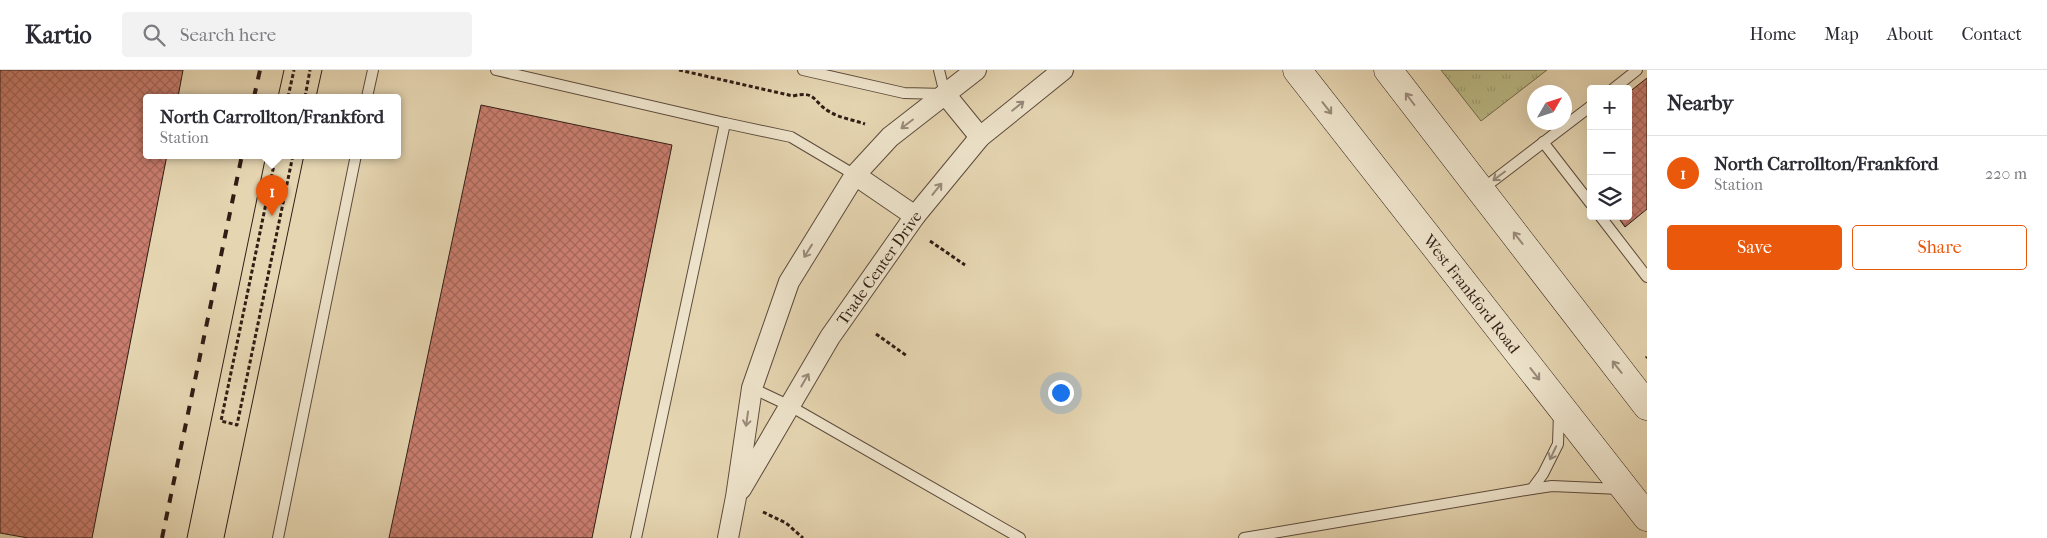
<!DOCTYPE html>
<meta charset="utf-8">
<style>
body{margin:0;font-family:"IM FELL French Canon",serif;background:#f2f2f3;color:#2b2b33}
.controls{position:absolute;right:15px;top:15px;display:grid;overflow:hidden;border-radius:5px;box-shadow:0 5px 20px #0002}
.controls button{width:45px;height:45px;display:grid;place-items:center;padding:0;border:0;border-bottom:1px solid #e1e1e2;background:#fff;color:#2b2b33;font:25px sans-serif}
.compass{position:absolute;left:1527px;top:15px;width:45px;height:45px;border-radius:50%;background:#fff;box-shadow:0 5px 20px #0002;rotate:51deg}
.you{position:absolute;left:1060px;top:322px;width:18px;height:18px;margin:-12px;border:4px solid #fff;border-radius:50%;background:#1a73e8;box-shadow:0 0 0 8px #1a73e833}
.badge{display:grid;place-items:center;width:32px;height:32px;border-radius:50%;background:#ea580c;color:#fff;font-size:16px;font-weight:700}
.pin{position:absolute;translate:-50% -41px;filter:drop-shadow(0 1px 2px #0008)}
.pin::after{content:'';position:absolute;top:26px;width:18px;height:15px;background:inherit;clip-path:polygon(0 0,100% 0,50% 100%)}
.popup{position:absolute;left:143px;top:24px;width:258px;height:65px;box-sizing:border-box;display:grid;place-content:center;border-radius:5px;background:#fff;filter:drop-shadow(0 1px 4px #0005);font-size:16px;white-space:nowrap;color:#7c7c81}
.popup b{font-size:19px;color:#2b2b33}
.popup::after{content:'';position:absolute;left:50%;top:100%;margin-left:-10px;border:10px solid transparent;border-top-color:#fff}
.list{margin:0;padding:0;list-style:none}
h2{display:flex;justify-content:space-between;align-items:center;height:65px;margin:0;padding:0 20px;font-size:21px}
h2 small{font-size:16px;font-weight:400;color:#7c7c81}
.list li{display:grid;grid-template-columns:32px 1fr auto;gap:15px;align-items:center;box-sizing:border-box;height:75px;padding:0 20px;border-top:1px solid #e1e1e2}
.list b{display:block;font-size:19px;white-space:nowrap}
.list p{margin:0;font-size:16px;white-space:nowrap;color:#7c7c81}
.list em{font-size:16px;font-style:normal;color:#7c7c81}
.actions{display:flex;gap:10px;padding:15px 20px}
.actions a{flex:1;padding:11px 0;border:1px solid #ea580c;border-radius:5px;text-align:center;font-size:18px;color:#ea580c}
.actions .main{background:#ea580c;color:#fff}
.icon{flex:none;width:28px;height:28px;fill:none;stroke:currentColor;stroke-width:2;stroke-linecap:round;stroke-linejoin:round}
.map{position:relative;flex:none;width:1647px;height:468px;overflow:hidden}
header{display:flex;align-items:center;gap:30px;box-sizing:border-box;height:70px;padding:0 25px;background:#fff;border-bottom:1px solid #e1e1e2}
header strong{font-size:24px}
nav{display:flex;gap:28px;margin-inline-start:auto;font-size:18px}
.search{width:350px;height:45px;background:#f2f2f3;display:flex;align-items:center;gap:12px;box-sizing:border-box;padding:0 18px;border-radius:5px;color:#7c7c81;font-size:19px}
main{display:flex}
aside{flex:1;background:#fff}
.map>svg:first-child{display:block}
.grass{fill:url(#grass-tufts);stroke:#766c4e}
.building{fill:url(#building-cross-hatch);stroke:#301d15}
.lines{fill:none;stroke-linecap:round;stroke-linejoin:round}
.service-casing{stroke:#5d4b3c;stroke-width:12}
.minor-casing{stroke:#5d4b3c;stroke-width:22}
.secondary-casing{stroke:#301d15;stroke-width:29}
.path{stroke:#301d15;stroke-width:3;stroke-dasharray:4 2.5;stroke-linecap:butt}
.service{stroke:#eee4cc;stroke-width:10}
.minor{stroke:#eee4cc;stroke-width:20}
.secondary{stroke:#eee4cc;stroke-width:28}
.tram{stroke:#301d15;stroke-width:1}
.rail{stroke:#301d15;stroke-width:4;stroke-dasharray:9 9;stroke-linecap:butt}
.oneway{stroke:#988a7a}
.labels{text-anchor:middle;stroke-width:4;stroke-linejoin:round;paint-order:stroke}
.street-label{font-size:16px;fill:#301d15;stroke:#eee4cc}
</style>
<header>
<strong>Kartio</strong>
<div class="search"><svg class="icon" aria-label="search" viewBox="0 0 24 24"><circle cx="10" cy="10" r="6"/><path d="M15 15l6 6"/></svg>Search here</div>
<nav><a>Home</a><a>Map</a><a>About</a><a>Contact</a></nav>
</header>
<main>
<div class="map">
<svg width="1647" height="468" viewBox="0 0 1647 468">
<defs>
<pattern id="grass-tufts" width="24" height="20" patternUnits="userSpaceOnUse" patternTransform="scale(1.25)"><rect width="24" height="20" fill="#bbbb87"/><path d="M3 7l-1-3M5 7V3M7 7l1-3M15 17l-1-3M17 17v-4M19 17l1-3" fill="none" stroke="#a1a074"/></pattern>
<pattern id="building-cross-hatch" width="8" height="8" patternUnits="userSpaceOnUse" patternTransform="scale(1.25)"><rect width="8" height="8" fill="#c97d6e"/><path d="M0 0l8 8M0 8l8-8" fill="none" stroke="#a46659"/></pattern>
</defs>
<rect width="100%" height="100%" fill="#e5d5b1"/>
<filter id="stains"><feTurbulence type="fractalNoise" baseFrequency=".004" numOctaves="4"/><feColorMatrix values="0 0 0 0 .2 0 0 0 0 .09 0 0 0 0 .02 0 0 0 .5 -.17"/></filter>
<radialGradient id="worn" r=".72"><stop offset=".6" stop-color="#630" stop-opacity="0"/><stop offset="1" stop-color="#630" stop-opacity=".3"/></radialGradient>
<polygon class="grass" points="1441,0 1547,0 1481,51"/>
<g class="building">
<polygon points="0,0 183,0 178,27 147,27 147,85 167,85 92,468 28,468 0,463"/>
<polygon points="1647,8 1647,139 1625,157 1617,146 1628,146 1628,23"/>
<polygon points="481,35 672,75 592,468 389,468"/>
</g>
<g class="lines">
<defs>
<g id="service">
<polyline points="496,0 725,53"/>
<polyline points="803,0 904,23 945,24 939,0"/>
<polyline points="1613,19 1637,0"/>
<polyline points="367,27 373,0"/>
<polyline points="1543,72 1591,134"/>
<polyline points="1481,120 1591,36"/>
<polyline points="1600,146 1647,207"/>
<polyline points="752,318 790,336 1020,468"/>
<polyline points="1559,344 1558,374 1543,404 1532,419 1552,416 1620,419"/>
<polyline points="278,468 356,85"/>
<polyline points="636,468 725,53 791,67 855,105"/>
<polyline points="1244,468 1532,419"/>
</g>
<g id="minor">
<polyline points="945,24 980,67"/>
<polyline points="855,105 915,146"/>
<path id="s1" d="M741,419L830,267L915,146L980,67L1063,0"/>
<polyline points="728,468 736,427 752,318 789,212 855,105 890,67 976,0"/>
</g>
<g id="secondary">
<path id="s2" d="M1297,0L1647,447"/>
<polyline points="1388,0 1647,336"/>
</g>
</defs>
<use href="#service" class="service-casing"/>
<use href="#minor" class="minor-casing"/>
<use href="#secondary" class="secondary-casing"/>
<g class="path">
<path d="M679,0L793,26C817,20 813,33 830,42C840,48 854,50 865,54"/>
<polyline points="288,27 294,0"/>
<polyline points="305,27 310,0"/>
<polyline points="276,85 221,351 237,355 293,85"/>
<polyline points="930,171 965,195"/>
<polyline points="876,264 907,286"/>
<polyline points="1646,288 1647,287"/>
<polyline points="763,442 786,453 803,468"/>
</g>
<use href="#service" class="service"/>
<use href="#minor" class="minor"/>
<use href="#secondary" class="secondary"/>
<g class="tram">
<polyline points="278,27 284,0"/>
<polyline points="316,27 322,0"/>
<polyline points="187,468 266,85"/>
<polyline points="224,468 304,85"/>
</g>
<g class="rail">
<polyline points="254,27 260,0"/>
<polyline points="162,468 242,85"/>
</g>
</g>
<defs><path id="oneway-shaft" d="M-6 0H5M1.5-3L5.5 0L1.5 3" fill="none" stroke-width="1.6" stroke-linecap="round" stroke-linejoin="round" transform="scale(1.25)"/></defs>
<g class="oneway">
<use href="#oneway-shaft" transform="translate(1410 29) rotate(-127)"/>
<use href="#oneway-shaft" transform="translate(1018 36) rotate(-39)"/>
<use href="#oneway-shaft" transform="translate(1327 38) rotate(52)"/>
<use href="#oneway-shaft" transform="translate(907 54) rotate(143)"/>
<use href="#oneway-shaft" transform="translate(1499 106) rotate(143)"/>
<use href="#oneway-shaft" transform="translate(937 119) rotate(-51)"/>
<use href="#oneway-shaft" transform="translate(1518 168) rotate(-128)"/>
<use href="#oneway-shaft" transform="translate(808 181) rotate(122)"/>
<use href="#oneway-shaft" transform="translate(1617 297) rotate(-128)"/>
<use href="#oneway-shaft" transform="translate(1535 304) rotate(52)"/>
<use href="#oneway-shaft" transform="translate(805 310) rotate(-60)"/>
<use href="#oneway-shaft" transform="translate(747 349) rotate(98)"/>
<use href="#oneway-shaft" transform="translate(1553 383) rotate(115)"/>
</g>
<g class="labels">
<g class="street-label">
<text dy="6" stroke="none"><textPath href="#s1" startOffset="261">Trade Center Drive</textPath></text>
<text dy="6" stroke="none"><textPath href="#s2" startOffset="284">West Frankford Road</textPath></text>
</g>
</g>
<rect width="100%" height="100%" filter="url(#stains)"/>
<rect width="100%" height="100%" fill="url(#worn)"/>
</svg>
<div class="controls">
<button>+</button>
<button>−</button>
<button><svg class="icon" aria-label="layers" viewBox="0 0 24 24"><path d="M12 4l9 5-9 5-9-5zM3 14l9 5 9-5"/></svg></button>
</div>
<svg class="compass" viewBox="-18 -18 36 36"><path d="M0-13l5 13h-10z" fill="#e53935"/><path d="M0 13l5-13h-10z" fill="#7c7c81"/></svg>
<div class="you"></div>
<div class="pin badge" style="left:272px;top:146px">1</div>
<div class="popup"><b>North Carrollton/Frankford</b>Station</div>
</div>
<aside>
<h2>Nearby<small></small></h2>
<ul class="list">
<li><span class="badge">1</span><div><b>North Carrollton/Frankford</b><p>Station</p></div><em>220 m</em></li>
</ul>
<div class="actions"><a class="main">Save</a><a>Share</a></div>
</aside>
</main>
